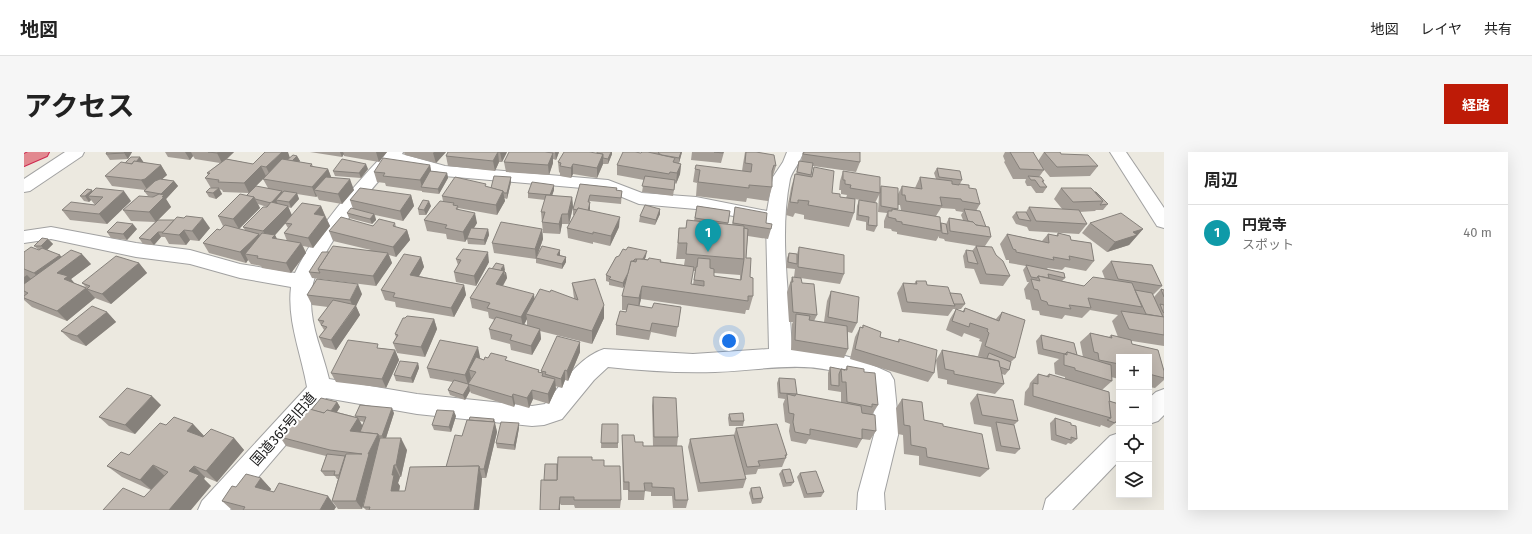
<!DOCTYPE html>
<html lang="ja">
<meta charset="utf-8">
<style>
body{margin:0;font-family:"Fira Sans","Noto Sans JP",sans-serif;background:#f6f6f6;color:#222}
.controls{position:absolute;right:12px;bottom:12px;display:grid;overflow:hidden;border-radius:0px;box-shadow:0 4px 16px #0002}
.controls button{width:36px;height:36px;display:grid;place-items:center;padding:0;border:0;border-bottom:1px solid #e0e0e0;background:#fff;color:#222;font:20px sans-serif}
.you{position:absolute;left:705px;top:189px;width:14px;height:14px;margin:-10px;border:3px solid #fff;border-radius:50%;background:#1a73e8;box-shadow:0 0 0 6px #1a73e833}
.badge{display:grid;place-items:center;width:26px;height:26px;border-radius:50%;background:#be1b07;color:#fff;font-size:13px;font-weight:700}
.pin{position:absolute;translate:-50% -33px;filter:drop-shadow(0 1px 2px #0008)}
.pin::after{content:'';position:absolute;top:21px;width:14px;height:12px;background:inherit;clip-path:polygon(0 0,100% 0,50% 100%)}
.list{margin:0;padding:0;list-style:none}
h2{display:flex;justify-content:space-between;align-items:center;height:52px;margin:0;padding:0 16px;font-size:17px}
h2 small{font-size:13px;font-weight:400;color:#767676}
.list li{display:grid;grid-template-columns:26px 1fr auto;gap:12px;align-items:center;box-sizing:border-box;height:56px;padding:0 16px;border-top:1px solid #e0e0e0}
.list b{display:block;font-size:15px;white-space:nowrap}
.list p{margin:0;font-size:13px;white-space:nowrap;color:#767676}
.list em{font-size:13px;font-style:normal;color:#767676}
.icon{flex:none;width:22px;height:22px;fill:none;stroke:currentColor;stroke-width:2;stroke-linecap:round;stroke-linejoin:round}
.map{position:relative;flex:none;width:1140px;height:358px;overflow:hidden;border-radius:0px}
header{display:flex;align-items:center;gap:24px;box-sizing:border-box;height:56px;padding:0 20px;background:#fff;border-bottom:1px solid #e0e0e0}
header strong{font-size:19px}
nav{display:flex;gap:22px;margin-inline-start:auto;font-size:14px}
.intro{display:flex;align-items:center;justify-content:space-between;box-sizing:border-box;height:96px;padding:0 24px}
h1{margin:0;font-size:28px}
.button{padding:10px 18px;border-radius:0px;background:#be1b07;color:#fff;font-size:14px;font-weight:700}
main{display:flex;gap:24px;padding:0 24px}
aside{flex:1;background:#fff;border-radius:0px;box-shadow:0 4px 16px #0002}
.map>svg:first-child{display:block}
.lines{fill:none;stroke-linecap:round;stroke-linejoin:round}
.minor-casing{stroke:#a1a1a1;stroke-width:2}
.highway-casing{stroke:#ce2950;stroke-width:2}
.minor{fill:#fff;fill-rule:evenodd}
.highway{fill:#e28990;fill-rule:evenodd}
.wall{fill:#a59e97;fill-rule:evenodd}
.shaded-wall{fill:#86817b}
.building{fill:#c0b8b0;stroke:#86817b}
.labels{text-anchor:middle;stroke-width:4;stroke-linejoin:round;paint-order:stroke}
.street-label{font-size:14px;fill:#1a1a1a;stroke:#fff}
</style>
<header>
<strong>地図</strong>
<nav><a>地図</a><a>レイヤ</a><a>共有</a></nav>
</header>
<div class="intro"><h1>アクセス</h1><a class="button">経路</a></div>
<main>
<div class="map">
<svg width="1140" height="358" viewBox="0 0 1140 358">
<rect width="100%" height="100%" fill="#ece9e0"/>
<g class="lines">
<defs>
<g id="minor">
<polygon points="41,0 60,0 58,4 6,39 0,40 0,27"/>
<path d="M362,0H379L378,2L421,14L584,28L618,41L672,45L743,59L749,25L759,10L763,0H779C777,10 768,19 766,27C755,82 765,140 768,196C802,197 836,206 866,221L870,228L875,279L860,341L861,358H833L834,341L851,279L847,233C791,204 749,218 691,220C656,221 620,219 584,215L570,228L538,267L520,273L508,274L393,262L302,246L206,358H174L178,349L283,235C277,201 263,169 267,135L216,126L166,112L112,105L27,87L0,91V79L27,75L112,91L166,98L216,112L271,121C291,78 330,34 362,0ZM371,10L420,24L581,38L615,52L672,57L742,70L745,197L669,202L580,197C555,205 537,233 521,252L508,254L393,242L305,227C299,201 287,176 287,149C285,106 343,43 371,10Z"/>
<polygon points="1086,0 1102,0 1140,56 1140,76 1133,74"/>
<polygon points="1140,237 1140,263 1134,269 1125,272 1125,246 1132,240"/>
<polygon points="1095,281 1095,309 1048,358 1019,358 1022,347 1086,284"/>
</g>
<polygon id="highway" points="4,0 25,0 23,4 0,14 0,2"/>
</defs>
<use href="#minor" class="minor-casing"/>
<use href="#highway" class="highway-casing"/>
<use href="#minor" class="minor"/>
<use href="#highway" class="highway"/>
</g>
<g class="wall">
<polygon points="83,0 108,0 104,7 86,8 82,2"/>
<path d="M141,0H210L203,7L229,12L273,4L276,9L275,10L288,12L289,15L304,17L307,25L330,38L318,52L295,48L293,44L292,45L273,42L275,47L267,56L264,55L268,63L297,54L306,74L289,96L279,94L282,101L267,121L238,116L237,114L227,112L224,108L222,111L185,101L179,91L196,78L199,74L194,64L222,44L244,36L239,27L225,41L199,40L198,38L195,37L198,42L192,47L185,45L182,40L187,36L181,26L184,23L183,21L196,11L171,7L169,4L166,8L144,5ZM234,52L243,55L219,75L221,78L215,77L236,56ZM261,71L264,76L260,81L263,89L253,87L251,83Z"/>
<polygon points="286,0 363,0 355,10 320,4 320,2 318,5"/>
<polygon points="380,0 422,0 412,11 381,3"/>
<polygon points="424,0 483,0 478,10 475,10 471,19 424,14 422,4"/>
<polygon points="485,0 535,0 532,8 529,7 529,11 525,23 482,20 480,10"/>
<polygon points="618,0 658,0 655,11 657,12 656,22 652,32 651,31 649,44 618,40 620,28 593,23 593,13 617,1"/>
<polygon points="668,0 700,0 697,11 667,8"/>
<polygon points="721,0 752,14 748,27 748,35 744,49 723,46 722,50 672,44 673,31 669,30 671,17 718,19 719,12"/>
<path d="M779,0H836V10L832,20L789,14L787,25L790,15L808,41L816,45L822,46L823,43L817,42V38H815L816,29L819,19L856,37L857,34L874,42L878,34L891,36L896,25L912,27L910,21L913,16L938,28L936,32L945,36L956,52L952,59L962,75L967,85L961,94L972,103L986,124L979,134L956,132L950,117L941,116L939,104L942,98L948,99L952,94L921,89L920,87L915,86V84L912,89L873,82V80L868,79L867,77L860,76V69L863,61L854,60L855,43L851,51L831,47L830,61L825,75L780,67V63L771,61L769,65L762,63L767,36L771,22H772L775,9H777ZM874,53H876L877,58H874ZM917,56L931,57L932,59L939,60L937,63L939,68L925,66L922,72H916L912,64Z"/>
<polygon points="981,0 1009,0 1014,9 1020,0 1037,2 1074,14 1066,24 1026,25 1017,14 1020,18 1015,25 1020,29 1019,30 1023,35 1019,41 1012,41 1007,34 1003,34 1001,30 1002,27 989,27 980,10 981,9 979,4"/>
<polygon points="573,1 588,2 584,12 579,12 573,26 549,22 547,26 536,24 536,21 535,20 534,10"/>
<polygon points="116,5 120,11 137,13 143,23 138,27 150,29 154,34 142,47 147,55 134,68 186,76 175,89 166,88 162,93 145,92 141,85 137,85 130,93 119,92 115,86 131,70 107,69 99,58 129,45 124,44 120,39 121,38 88,34 81,24 101,11"/>
<polygon points="406,13 407,19 423,21 424,26 415,42 398,40 398,39 362,34 361,31 353,30 350,20"/>
<polygon points="344,17 337,26 311,24 309,19"/>
<polygon points="487,25 487,30 483,47 480,46 481,49 473,63 434,56 435,58 453,71 450,76 464,77 465,83 461,93 444,92 443,87 441,90 423,87 422,82 403,79 400,68 419,49 418,44 467,36"/>
<polygon points="556,32 593,36 593,38 598,39 597,52 566,49 565,50 566,50 566,59 595,75 586,94 569,90 569,92 544,86 543,76 550,63 549,63 549,57"/>
<polygon points="1037,36 1071,40 1084,52 1079,58 1072,58 1071,59 1055,60 1063,72 1055,82 1005,79 1003,75 992,72 988,65 992,60 1002,60 1005,55 1039,58 1030,47"/>
<polygon points="530,38 528,44 548,45 549,55 545,72 538,72 536,82 519,81 517,60 521,48 504,46 504,41"/>
<polygon points="68,39 107,49 83,72 46,68 38,58 71,53 67,48 65,50 60,49 56,44"/>
<polygon points="387,43 390,54 379,69 351,63 352,68 348,72 325,66 323,61 329,57 326,48"/>
<polygon points="835,48 853,74 850,80 842,78 842,70 832,68 833,54"/>
<polygon points="407,54 402,63 395,63 394,57"/>
<path d="M673,54L706,59L704,72L708,73L711,55L742,71L747,77L744,87L724,84L722,106L729,144L725,158H722L721,162L617,147L615,154L628,156L657,155L652,185L627,180L625,188L592,183V173L602,160L603,158H598V144L602,130L599,136L585,133V130L582,129V123L592,105L622,104L621,107L660,113L661,107H652L655,76H662L663,68L670,69ZM669,119H671L669,133L667,132ZM690,121L716,123V128L690,124Z"/>
<polygon points="636,57 636,62 631,73 615,70 616,64"/>
<polygon points="371,71 372,75 383,78 386,88 372,105 365,103 368,111 352,134 288,126 285,120 305,100 347,98 309,89 305,79"/>
<polygon points="1066,71 1119,77 1105,93 1083,100 1058,81"/>
<polygon points="113,77 103,88 87,86 83,80"/>
<polygon points="518,77 519,87 513,104 536,103 542,105 542,110 538,117 512,111 512,107 470,101 468,91"/>
<polygon points="1034,81 1046,84 1047,88 1067,91 1070,109 1062,119 1041,115 1038,118 1024,116 1023,117 1040,121 1041,126 1038,129 1060,134 1069,125 1081,127 1078,119 1087,109 1128,113 1138,134 1129,143 1130,145 1137,137 1140,138 1140,194 1108,189 1108,192 1134,198 1140,219 1140,228 1131,236 1125,235 1125,205 1095,205 1095,227 1087,225 1088,229 1078,238 1085,240 1085,249 1095,252 1095,265 1091,271 1085,276 1077,273 1076,275 1000,253 1001,240 1005,235 1006,231 1014,222 1022,224 1025,222 1041,227 1041,225 1031,222 1030,211 1035,207 1014,202 1012,189 1017,183 1050,191 1053,203 1059,205 1056,190 1066,181 1085,185 1087,183 1094,185 1088,169 1094,163 1066,158 1058,166 1041,163 1038,167 1016,163 1015,159 1008,158 1006,148 1002,147 1000,137 1005,130 1003,130 999,118 1002,114 985,111 985,108 982,108 976,92 983,82 1018,89 1024,82 1032,84"/>
<polygon points="24,87 29,92 23,98 38,105 67,112 47,127 50,131 62,135 58,131 115,111 123,121 87,152 71,146 43,169 8,155 0,148 0,100 15,98 10,94"/>
<polygon points="775,95 820,122 816,132 770,125 771,117 762,116 763,106 765,101 773,102"/>
<polygon points="397,105 400,115 395,124 440,133 442,143 430,165 372,155 371,150 361,148 357,138"/>
<polygon points="432,107 465,110 452,134 432,130 430,120 434,113"/>
<path d="M481,118L480,119L482,121L483,126L479,134L511,147L550,146L548,131L580,153V166L568,192L516,179L517,187L508,203L487,198L486,192L467,187L465,177L471,168L465,166L464,160L448,156L446,146ZM503,167V173L500,172Z"/>
<polygon points="768,125 778,131 793,163 790,169 800,170 803,149 807,139 833,171 828,181 824,180 824,197 820,206 767,198 768,172 769,170 765,170 763,140"/>
<polygon points="892,129 926,141 941,152 937,157 929,157 924,164 878,160 873,141 879,131 890,132"/>
<polygon points="338,142 332,154 336,163 312,198 300,195 295,185 300,178 294,168 304,155 288,153 283,143"/>
<polygon points="941,156 972,167 978,160 991,206 987,210 985,218 981,223 978,222 980,232 971,242 923,232 923,228 914,226 912,208 918,198 958,205 954,204 958,190 955,189 956,187 940,181 938,185 922,178 926,167 932,157 938,160"/>
<polygon points="83,160 92,170 62,194 47,188 37,179"/>
<polygon points="410,167 413,177 401,205 373,201 369,191 372,185 371,182"/>
<polygon points="839,173 856,185 873,190 875,187 910,221 904,230 826,207 831,185 836,175 838,176"/>
<polygon points="556,190 556,200 544,229 541,228 538,236 531,234 532,237 525,252 509,247 505,256 491,252 490,255 447,241 446,239 441,248 426,243 424,238 429,230 406,226 403,216 456,205 456,206 460,208 464,206 484,209 515,218 515,220 517,221 517,219"/>
<polygon points="356,196 371,198 375,208 362,236 312,230 307,221"/>
<polygon points="394,211 395,216 389,231 372,229 370,223"/>
<polygon points="823,214 840,220 854,253 848,263 852,279 846,288 838,287 833,296 785,287 782,292 767,289 765,279 766,272 761,270 759,252 761,247 754,246 753,231 755,226 773,242 817,251 817,240 804,238 804,221 806,215 821,218"/>
<polygon points="953,242 994,269 990,273 996,297 991,302 972,299 967,275 950,272 946,251"/>
<polygon points="629,245 654,285 653,294 664,348 662,356 649,356 648,344 627,344 627,340 621,339 620,348 604,348 604,338 599,338 598,292 598,283 619,294 629,294 628,254"/>
<polygon points="878,247 900,268 919,274 965,317 956,325 895,313 895,304 880,302 879,283 874,282 872,256"/>
<path d="M313,250L316,255L313,260L332,265L331,264L370,261L362,286L383,298L377,325H376L374,331L376,334L375,339H381L422,315L438,284L470,267L473,280L462,326H458L455,358H342L339,355L346,327L338,357H314L308,349L314,327H313L311,324H301L297,319L302,304L262,294L256,285ZM336,269L340,270L338,273Z"/>
<polygon points="137,253 111,282 85,274 75,265"/>
<polygon points="705,262 720,269 719,274 705,274 704,266"/>
<polygon points="432,264 427,280 410,278 408,273"/>
<polygon points="1031,266 1053,287 1047,292 1044,291 1042,293 1027,288 1026,271"/>
<polygon points="169,272 180,284 210,286 220,298 193,330 181,325 180,327 187,334 120,345 127,338 98,325 83,314 105,303 142,273"/>
<polygon points="578,272 594,291 594,296 577,296"/>
<polygon points="495,276 491,298 473,296 472,291"/>
<polygon points="712,276 763,303 758,315 734,317 732,322 721,323 722,327 719,336 674,340 664,295 666,287 710,283"/>
<polygon points="568,308 580,314 597,348 596,356 551,356 550,353 537,353 520,328 533,312"/>
<polygon points="758,318 770,330 767,334 759,335 755,322"/>
<polygon points="776,321 800,340 797,345 780,346 773,325"/>
<polygon points="237,326 247,337 246,339 312,355 310,358 208,358 198,349 212,335"/>
<polygon points="727,336 739,346 737,351 728,352 725,341"/>
</g>
<g class="shaded-wall">
<polygon points="101,0 108,0 104,7 100,1"/>
<polygon points="161,0 167,0 169,4 166,8"/>
<polygon points="195,0 210,0 198,11 193,1"/>
<polygon points="258,0 264,0 266,6 247,25 242,15"/>
<polygon points="316,0 319,0 320,2 318,5"/>
<polygon points="352,0 363,0 355,10"/>
<polygon points="410,0 422,0 412,11 409,1"/>
<polygon points="474,0 475,10 471,19 469,9"/>
<polygon points="476,0 483,0 478,10"/>
<polygon points="531,0 535,0 532,8"/>
<polygon points="587,0 588,0 588,2 584,12 584,7"/>
<polygon points="657,0 658,0 655,11 655,6"/>
<polygon points="529,1 529,11 525,23 524,13"/>
<polygon points="579,2 579,12 573,26 573,16"/>
<polygon points="273,4 276,9 268,17 265,12"/>
<polygon points="116,5 120,11 110,12"/>
<polygon points="342,12 344,17 337,26 335,21"/>
<polygon points="549,12 549,22 547,26 547,16"/>
<polygon points="657,12 656,22 652,32 653,21"/>
<polygon points="137,13 143,23 127,37 124,39 117,28"/>
<polygon points="406,13 408,24 398,35 396,28"/>
<polygon points="237,14 242,24 225,41 220,31"/>
<polygon points="304,17 308,27 290,38 293,44 292,45 288,35"/>
<polygon points="423,21 424,26 415,42 414,37"/>
<polygon points="487,25 487,30 483,47 483,41"/>
<polygon points="326,27 330,38 318,52 314,42"/>
<polygon points="150,29 154,34 142,47 147,55 132,70 125,60 139,44 137,42"/>
<polygon points="530,33 530,38 526,49 526,43"/>
<polygon points="195,36 198,42 192,47 189,41"/>
<polygon points="68,38 72,43 64,44 67,48 65,50 61,44"/>
<polygon points="100,39 107,49 83,72 75,62"/>
<polygon points="258,39 261,44 252,48 254,52 247,51"/>
<polygon points="479,39 481,49 473,63 472,53"/>
<polygon points="273,41 275,47 267,56 265,50"/>
<polygon points="387,43 390,54 379,69 376,59"/>
<polygon points="230,45 236,56 215,77 209,67"/>
<polygon points="548,45 549,55 545,72 544,62"/>
<polygon points="405,49 407,54 402,63 400,58"/>
<polygon points="566,50 566,56 564,64 564,59"/>
<polygon points="264,54 268,64 245,90 239,79"/>
<polygon points="297,54 301,64 290,62"/>
<polygon points="636,57 636,62 631,73 632,68"/>
<polygon points="451,61 453,71 441,90 439,80"/>
<polygon points="350,62 352,68 348,72 346,67"/>
<polygon points="538,62 538,72 536,82 535,72"/>
<polygon points="301,64 306,74 289,96 284,86"/>
<polygon points="596,65 595,75 586,94 587,84"/>
<polygon points="179,66 186,76 175,89 168,79"/>
<polygon points="109,72 113,77 103,88 99,82"/>
<polygon points="464,77 465,83 461,93 460,88"/>
<polygon points="518,77 519,87 512,107 511,97"/>
<polygon points="1119,77 1105,93 1083,100 1091,90 1109,80"/>
<polygon points="160,78 166,88 162,93 155,83"/>
<polygon points="383,78 386,88 372,105 369,95"/>
<polygon points="134,80 137,85 130,93 126,88"/>
<polygon points="235,82 240,92 221,102 224,108 222,111 216,100"/>
<polygon points="251,83 256,93 248,86"/>
<polygon points="24,87 29,92 22,99 17,94"/>
<polygon points="277,91 282,101 267,121 262,111"/>
<polygon points="536,98 536,104 533,103"/>
<polygon points="623,99 622,104 618,114 618,108"/>
<polygon points="464,100 465,110 452,134 450,124"/>
<polygon points="364,101 368,111 352,134 349,124"/>
<polygon points="58,102 67,112 47,127 53,134 19,131 10,121 36,103 44,112"/>
<polygon points="397,105 400,115 390,133 386,123"/>
<polygon points="542,105 542,110 538,117 538,112"/>
<polygon points="611,107 610,112 599,136 599,131"/>
<polygon points="115,111 123,121 87,152 78,142"/>
<polygon points="480,113 481,118 480,120 482,121 483,126 474,142 472,132 477,117"/>
<polygon points="3,123 8,128 0,134 0,125"/>
<polygon points="334,132 338,142 332,154 336,163 312,198 307,188 330,157 326,148"/>
<polygon points="440,133 442,143 430,165 427,156"/>
<polygon points="618,134 617,147 614,160 615,146"/>
<polygon points="62,136 71,146 43,169 33,159"/>
<polygon points="510,142 511,152 502,162 503,167 499,175 497,165"/>
<polygon points="580,153 580,166 568,192 568,179"/>
<polygon points="83,160 92,170 62,194 53,184"/>
<polygon points="410,167 413,177 401,205 397,195"/>
<polygon points="516,177 517,187 508,203 507,194"/>
<polygon points="556,190 556,200 544,229 543,219"/>
<polygon points="454,195 456,205 450,219 445,218 447,226 444,233 441,223"/>
<polygon points="371,198 375,208 362,236 358,227"/>
<polygon points="394,211 395,216 389,231 387,226"/>
<polygon points="541,218 541,228 538,236 537,227"/>
<polygon points="531,227 532,237 525,252 524,242"/>
<polygon points="445,233 446,239 441,248 439,243"/>
<polygon points="508,238 509,247 505,256 503,246"/>
<polygon points="489,242 491,252 490,255 488,245"/>
<polygon points="128,244 137,253 111,282 101,273"/>
<polygon points="313,250 316,255 306,271 303,266"/>
<polygon points="368,256 370,261 361,289 358,284"/>
<polygon points="430,259 432,264 427,280 425,275"/>
<polygon points="334,266 339,275 331,288 326,279"/>
<polygon points="470,267 473,280 462,326 460,317"/>
<polygon points="495,271 495,276 491,298 490,293"/>
<polygon points="169,272 181,285 175,291 163,279"/>
<polygon points="354,282 358,291 350,309 350,311 338,357 332,349 344,302"/>
<polygon points="210,286 220,298 193,330 182,319"/>
<polygon points="377,286 383,298 377,325 372,313"/>
<polygon points="129,313 142,325 129,339 116,328"/>
<polygon points="370,313 376,325 374,331 376,334 373,350 367,339 368,323"/>
<polygon points="170,314 181,325 180,327 187,334 167,358 145,358 165,319"/>
<polygon points="455,314 458,326 455,358 450,358"/>
<polygon points="237,326 247,337 242,346 231,335"/>
<polygon points="304,344 312,355 310,358 296,358"/>
<polygon points="536,345 536,358 535,358"/>
</g>
<g class="building">
<polygon points="83,0 101,0 100,1 82,2"/>
<polygon points="184,0 195,0 193,1"/>
<polygon points="241,0 258,0 242,15 237,14 220,31 194,30 195,28 181,26 186,21 183,21 202,7 229,12"/>
<polygon points="424,0 476,0 474,0 469,9 422,4"/>
<polygon points="485,0 521,0 529,1 524,13 480,10"/>
<polygon points="540,0 565,0 579,2 573,16 549,12 547,16 536,14 537,11 534,10"/>
<polygon points="573,0 587,0 584,7 579,6 579,2 573,1"/>
<polygon points="599,0 611,0 617,1 618,0 624,0 651,6 649,10 657,12 653,21 646,20 645,22 593,13"/>
<polygon points="635,0 657,0 655,6 638,3 634,1"/>
<polygon points="690,0 699,0 699,1"/>
<polygon points="722,0 732,0 750,3 752,14 750,13 748,19 748,35 725,33 725,36 674,30 676,18 671,17 672,13 727,20 728,12 721,11"/>
<polygon points="780,0 836,0 836,10 779,2"/>
<polygon points="986,0 1009,0 1020,18 996,17"/>
<polygon points="1020,0 1036,0 1037,2 1064,3 1074,14 1033,15"/>
<polygon points="269,3 273,4 268,9 263,8"/>
<polygon points="107,5 116,5 112,10 110,9 108,12 101,11"/>
<polygon points="359,6 406,13 396,28 359,24 361,21 350,20"/>
<polygon points="258,7 288,12 286,14 304,17 288,35 239,27"/>
<polygon points="318,7 342,12 335,21 309,19"/>
<polygon points="110,9 137,13 121,27 117,28 81,24 97,10 108,12"/>
<polygon points="775,9 789,11 787,23 773,20"/>
<polygon points="790,15 810,19 808,41 816,42 816,45 831,47 830,61 784,53 785,49 774,48 774,51 766,50 771,22 788,25"/>
<polygon points="913,16 936,19 938,28 915,25"/>
<polygon points="406,19 423,21 414,37 397,35"/>
<polygon points="819,19 856,25 856,41 826,36 827,33 821,32 821,28 819,28"/>
<polygon points="470,24 487,25 483,41 480,41 479,39 467,36"/>
<polygon points="621,24 651,28 650,38 618,34"/>
<polygon points="1004,24 1017,25 1020,29 1018,29 1023,35 1016,35 1011,28 1007,28"/>
<polygon points="302,25 326,27 314,42 290,38"/>
<polygon points="431,25 462,32 461,34 479,39 472,53 418,44"/>
<polygon points="896,25 928,29 928,32 935,33 935,32 945,33 945,36 952,37 956,52 938,49 937,47 916,45 918,54 882,49 881,43 878,43 878,34 898,37"/>
<polygon points="136,27 150,29 137,42 120,39 131,29"/>
<polygon points="508,30 530,33 526,43 504,41"/>
<polygon points="556,32 593,36 592,38 598,39 597,46 566,43 564,50 566,50 564,59 554,56 553,58 549,57"/>
<polygon points="232,34 258,39 247,51 231,47 230,45 222,44"/>
<polygon points="857,34 874,36 874,57 857,54"/>
<polygon points="72,36 100,39 75,62 38,58 47,50 71,53 79,45 64,44"/>
<polygon points="186,36 195,36 189,41 182,40"/>
<polygon points="336,36 387,43 376,59 326,48"/>
<polygon points="1037,36 1067,36 1079,49 1049,50"/>
<polygon points="63,37 68,38 61,44 56,44"/>
<polygon points="260,39 273,41 265,50 252,48"/>
<polygon points="1071,40 1072,40 1084,52 1076,53 1079,49"/>
<polygon points="135,42 140,43 138,45 140,45 125,60 99,58 115,44 129,45"/>
<polygon points="216,42 230,45 209,67 194,64"/>
<polygon points="522,43 548,45 544,62 538,62 535,72 518,70 521,60 517,60"/>
<polygon points="399,48 405,49 400,58 394,57"/>
<polygon points="835,48 853,51 853,74 844,73 845,65 834,63"/>
<polygon points="416,49 430,51 429,53 434,54 432,57 451,61 439,80 421,76 423,73 400,68"/>
<polygon points="247,50 264,54 239,79 219,75 239,55 243,55"/>
<polygon points="278,51 297,54 290,62 301,64 284,86 260,81 268,72 261,71"/>
<polygon points="621,53 636,57 632,68 616,64"/>
<polygon points="673,54 706,59 704,71 671,66"/>
<polygon points="711,55 743,61 742,71 748,72 747,77 709,71"/>
<polygon points="1005,55 1055,58 1063,72 1012,69"/>
<polygon points="327,56 350,62 346,67 323,61"/>
<polygon points="554,56 596,65 587,84 569,80 569,82 543,76"/>
<polygon points="868,57 916,65 917,79 878,72 878,70 872,69 872,67 864,65 864,59 868,59"/>
<polygon points="940,57 956,59 962,75 952,73 949,70 944,69"/>
<polygon points="992,60 1002,60 1007,69 995,67"/>
<polygon points="1097,61 1119,77 1109,80 1113,83 1091,90 1066,71"/>
<polygon points="162,64 179,66 168,79 160,78 155,83 138,81 153,65 160,66"/>
<polygon points="317,65 349,74 355,67 371,71 369,74 383,78 369,95 305,79"/>
<polygon points="925,66 949,70 952,73 965,75 967,85 926,79"/>
<polygon points="134,68 150,68 139,80 134,80 126,88 115,86"/>
<polygon points="663,68 720,74 720,107 662,102 663,91 654,91 655,76 662,76"/>
<polygon points="93,70 109,72 99,82 83,80"/>
<polygon points="477,70 518,77 511,97 468,91"/>
<polygon points="917,71 922,72 924,82 918,81"/>
<polygon points="201,73 235,82 216,100 179,91 193,77 196,78"/>
<polygon points="447,76 464,77 460,88 443,86"/>
<polygon points="720,76 724,77 722,106 727,106 726,125 729,126 729,144 724,144 724,149 618,134 615,146 598,144 607,109 612,110 613,106 624,108 625,106 637,108 636,110 670,115 667,132 680,134 680,129 670,128 672,115 673,115 674,106 686,107 686,116 690,117 690,124 717,128 720,107"/>
<polygon points="238,81 251,83 248,86 277,91 262,111 233,106 234,104 221,102"/>
<polygon points="1034,81 1046,84 1047,88 1067,91 1070,109 1045,104 1046,108 1029,105 1030,108 992,100 992,98 989,97 983,82 1025,91 1024,82 1034,84"/>
<polygon points="18,86 24,87 17,94 10,94"/>
<polygon points="309,94 364,101 349,124 294,117"/>
<polygon points="518,94 536,98 533,103 542,105 538,112 512,106"/>
<polygon points="952,94 968,95 972,103 979,109 986,124 962,122"/>
<polygon points="7,95 15,98 18,96 36,103 10,121 0,117 0,100"/>
<polygon points="604,95 623,99 619,107 611,107 609,109 607,109 604,121 599,131 585,127 587,125 582,123 592,105 595,104 599,97 602,98"/>
<polygon points="775,95 820,103 820,122 774,115"/>
<polygon points="439,97 464,100 450,124 430,120 437,108 432,107"/>
<polygon points="47,98 58,102 33,121 44,124 40,127 62,136 33,159 0,146 0,144 4,141 0,139 0,132"/>
<polygon points="942,98 949,99 954,112 944,110"/>
<polygon points="298,100 305,100 294,117 296,121 285,120"/>
<polygon points="765,101 773,102 773,112 764,110"/>
<polygon points="380,102 397,105 386,123 440,133 427,156 369,145 371,141 357,138"/>
<polygon points="92,104 115,111 78,142 63,137 66,134 58,131"/>
<polygon points="1087,109 1128,113 1138,134 1094,127"/>
<polygon points="472,111 480,113 477,117 482,121 480,124 480,119 468,117"/>
<polygon points="1002,113 1040,121 1041,126 1024,122 1025,126 1014,124 1013,126 1007,125"/>
<polygon points="465,116 480,119 472,132 510,142 497,165 463,156 466,151 446,146"/>
<polygon points="1014,124 1060,134 1069,125 1108,131 1118,155 1064,146 1067,156 1045,153 1047,157 1024,153 1023,150 1017,148 1014,138 1010,137 1007,127 1016,129"/>
<polygon points="768,125 777,126 778,131 790,132 793,163 769,160 767,130 769,130"/>
<polygon points="293,127 334,132 326,148 283,143"/>
<polygon points="571,127 580,153 568,179 502,162 516,137 526,140 527,138 554,148 548,131"/>
<polygon points="892,129 902,129 903,133 924,135 931,154 883,150 879,131 893,132"/>
<polygon points="1137,137 1140,138 1140,145"/>
<polygon points="1111,138 1128,141 1139,165 1122,162"/>
<polygon points="807,139 835,145 833,171 804,165"/>
<polygon points="926,141 937,142 941,152 930,152"/>
<polygon points="309,148 332,153 307,188 295,185 303,175 297,173 300,169 294,168"/>
<polygon points="630,151 657,155 654,175 628,171 626,179 592,173 596,159 602,160 604,152 628,156"/>
<polygon points="1136,152 1140,153 1140,161 1139,160"/>
<polygon points="68,154 83,160 53,184 37,179"/>
<polygon points="941,156 975,169 978,160 1001,168 991,206 961,194 965,181 963,179 964,177 946,171 945,175 928,169 932,157 940,160"/>
<polygon points="1097,159 1140,165 1140,183 1105,177"/>
<polygon points="772,162 786,164 785,168 823,174 824,197 771,188"/>
<polygon points="383,164 410,167 397,195 369,191 374,183 371,182 379,166 381,166"/>
<polygon points="472,165 516,177 507,194 486,188 488,183 465,177"/>
<polygon points="839,173 857,180 856,185 875,190 875,187 913,198 910,221 831,197 836,175 839,176"/>
<polygon points="1066,181 1088,186 1087,183 1107,188 1108,192 1134,198 1140,219 1140,226 1125,222 1125,205 1095,205 1095,212 1075,208 1074,201 1070,200"/>
<polygon points="1017,183 1050,191 1053,203 1043,200 1041,202 1019,197"/>
<polygon points="533,184 556,190 543,219 541,218 537,227 521,222 522,220 517,219"/>
<polygon points="324,188 354,192 353,196 371,198 358,227 307,221"/>
<polygon points="416,188 454,195 441,223 403,216"/>
<polygon points="918,198 975,209 980,232 930,222 930,219 921,217"/>
<polygon points="1043,200 1087,213 1088,229 1051,218 1051,216 1040,213 1040,202 1043,203"/>
<polygon points="467,201 483,205 481,208 515,218 514,220 519,221 518,224 531,227 524,242 508,238 503,246 489,242 488,245 444,232 452,220 445,218 452,205 460,208 461,205 464,206"/>
<polygon points="965,201 987,210 985,218 976,215 975,209 963,206"/>
<polygon points="376,209 394,211 387,226 370,223"/>
<polygon points="823,214 840,217 840,220 851,221 854,253 848,252 848,255 823,250 822,230 818,230 817,217 823,218"/>
<polygon points="806,215 821,218 817,217 815,222 815,234 807,233"/>
<polygon points="1014,222 1025,225 1025,222 1085,240 1087,266 1009,244 1009,231 1014,232"/>
<polygon points="755,226 771,227 773,242 756,241"/>
<polygon points="430,228 444,232 445,233 439,243 424,238"/>
<polygon points="103,236 128,244 101,273 75,265"/>
<polygon points="763,242 771,244 772,242 837,254 838,261 851,263 852,279 838,277 838,287 786,277 786,283 771,280 769,270 770,262 765,261"/>
<polygon points="953,242 989,248 994,269 958,263"/>
<polygon points="629,245 652,246 654,285 630,285"/>
<polygon points="297,246 313,250 307,259 303,258 300,261 287,258"/>
<polygon points="878,247 898,250 900,268 919,272 919,274 958,282 965,317 903,305 902,296 887,293 886,274 880,273"/>
<polygon points="1085,249 1095,252 1095,265 1091,271 1083,268 1087,266"/>
<polygon points="336,253 368,256 358,284 355,284 354,282 336,280 342,265 331,264"/>
<polygon points="282,256 300,261 303,258 334,266 326,279 354,282 344,302 345,302 332,349 308,349 322,302 338,302 306,298 256,285"/>
<polygon points="413,258 430,259 425,275 408,273"/>
<polygon points="719,261 720,269 707,269 705,262"/>
<polygon points="150,265 169,272 163,279 179,285 187,277 210,286 182,319 170,314 165,319 175,323 145,358 79,358 99,336 120,345 144,320 129,313 116,328 83,314 97,300 105,303 136,271 142,273"/>
<polygon points="446,265 470,267 469,270 445,268"/>
<polygon points="1031,266 1047,271 1047,273 1052,274 1053,287 1047,285 1047,288 1032,283"/>
<polygon points="443,268 471,270 460,317 456,317 455,314 422,315 431,283 438,284"/>
<polygon points="477,270 495,271 490,293 472,291"/>
<polygon points="972,270 990,273 996,297 977,294"/>
<polygon points="578,272 594,272 594,291 577,291"/>
<polygon points="753,272 763,303 761,303 762,306 734,309 736,314 723,315 712,276"/>
<polygon points="598,283 610,283 611,290 619,290 619,294 658,294 664,348 651,348 650,336 628,335 628,331 620,331 621,339 605,339 605,330 600,330"/>
<polygon points="710,283 722,327 676,331 666,287"/>
<polygon points="356,286 377,286 372,313 370,313 368,323 370,323 367,339 381,339 386,315 455,314 450,358 345,358 346,355 339,355"/>
<polygon points="303,302 321,304 315,323 310,323 311,319 297,319"/>
<polygon points="534,305 568,305 568,308 580,308 580,314 596,314 597,348 550,348 550,345 536,345 535,358 516,358 517,328 533,328"/>
<polygon points="521,312 533,312 533,328 520,328"/>
<polygon points="766,317 770,330 762,331 758,318"/>
<polygon points="792,319 800,340 783,342 776,321"/>
<polygon points="222,322 237,326 231,335 250,340 255,331 304,344 296,358 219,358 221,355 198,349 208,334 212,335"/>
<polygon points="736,335 739,346 729,347 727,336"/>
</g>
<g class="labels">
<g class="street-label">
<text transform="translate(259 277) rotate(-49)" y="5">国道365号旧道</text>
</g>
</g>
</svg>
<div class="controls">
<button>+</button>
<button>−</button>
<button><svg class="icon" aria-label="locate" viewBox="0 0 24 24"><circle cx="12" cy="12" r="6"/><path d="M12 2v4M12 18v4M2 12h4M18 12h4"/></svg></button>
<button><svg class="icon" aria-label="layers" viewBox="0 0 24 24"><path d="M12 4l9 5-9 5-9-5zM3 14l9 5 9-5"/></svg></button>
</div>
<div class="you"></div>
<div class="pin badge" style="left:684px;top:100px;background:#0f9aa8">1</div>
</div>
<aside>
<h2>周辺<small></small></h2>
<ul class="list">
<li><span class="badge" style="background:#0f9aa8">1</span><div><b>円覚寺</b><p>スポット</p></div><em>40 m</em></li>
</ul>
</aside>
</main>
